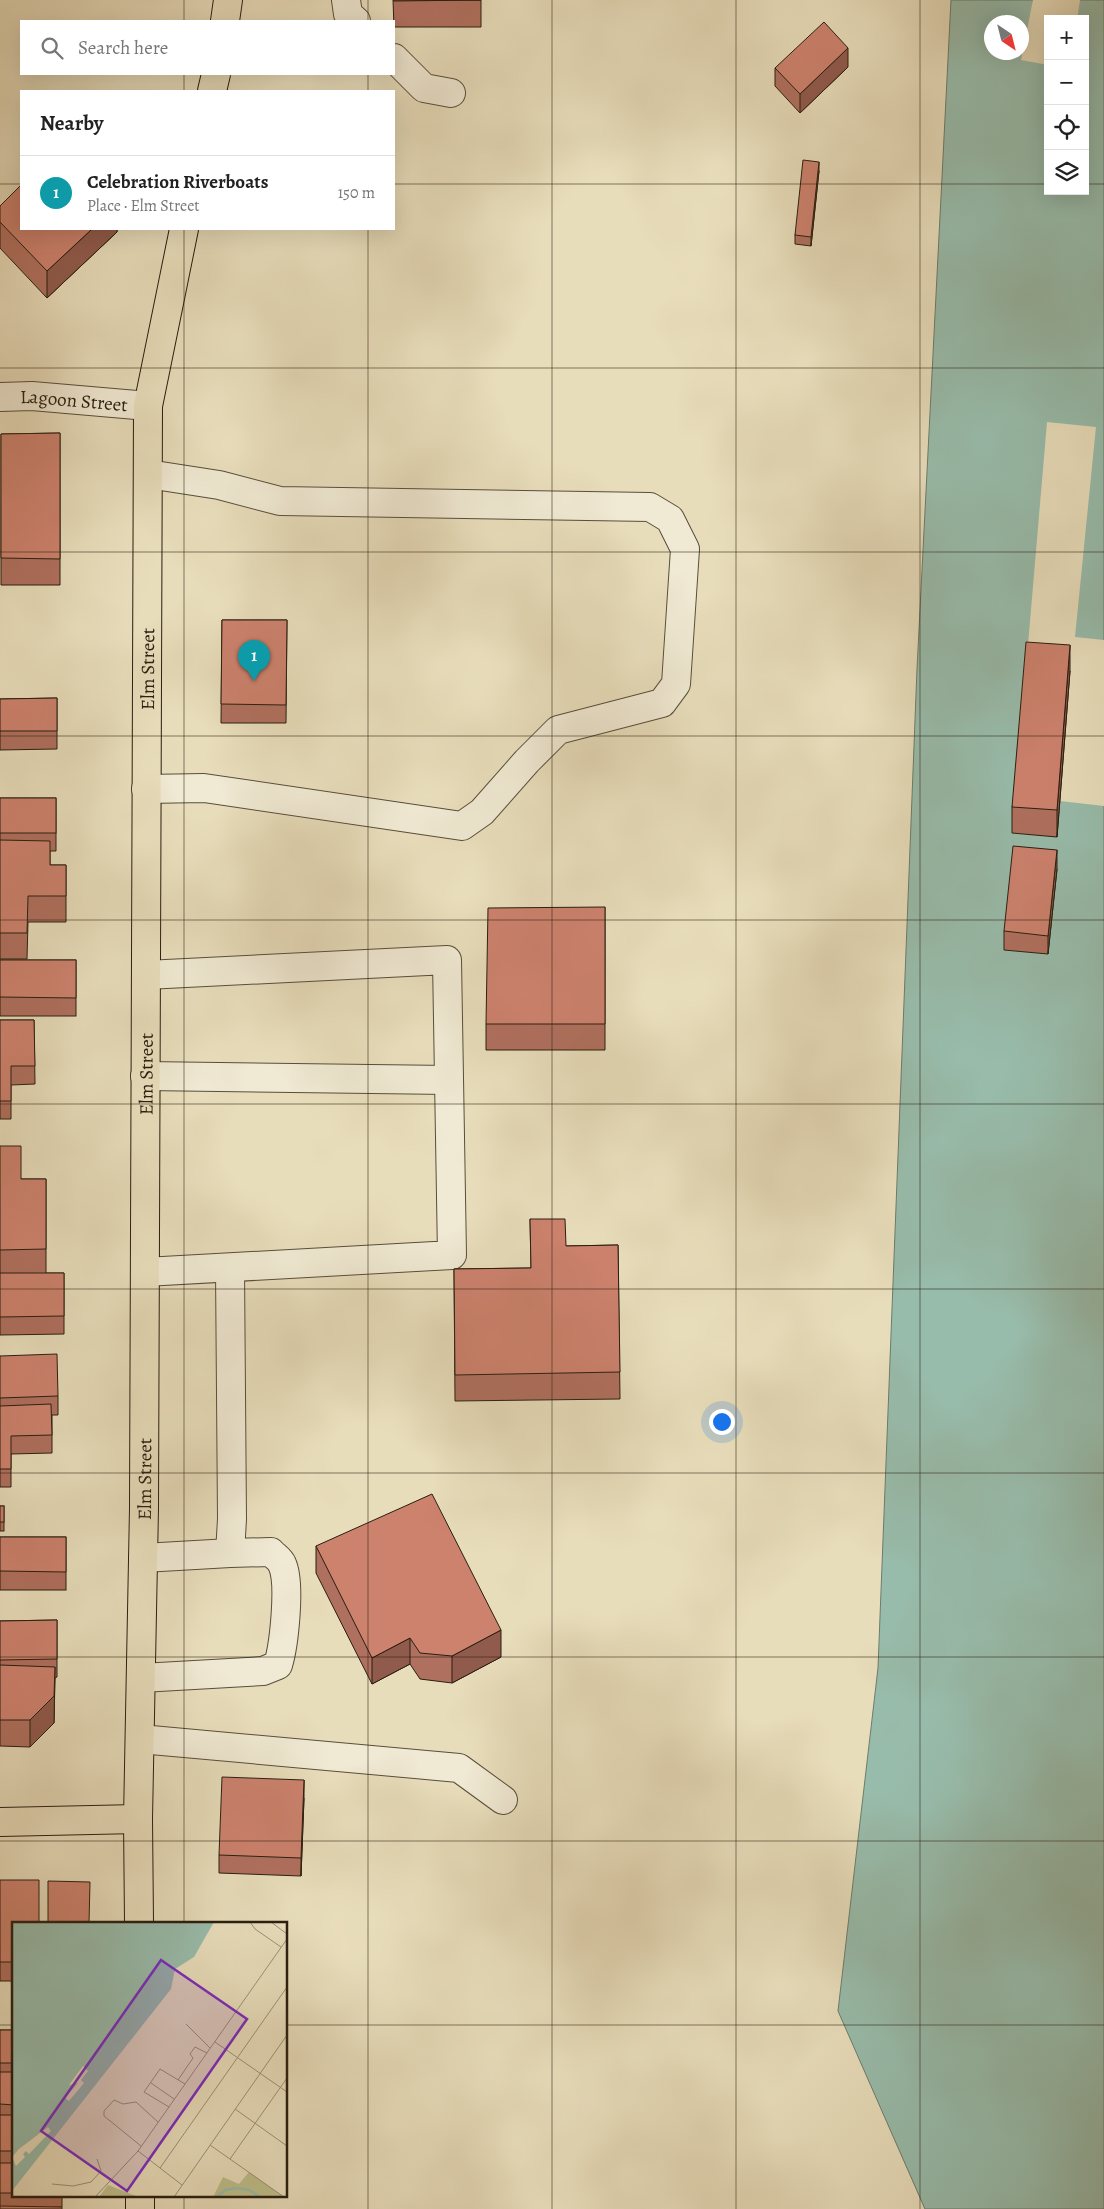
<!DOCTYPE html>
<meta charset="utf-8">
<style>
body{margin:0;font-family:Alegreya,serif;background:#f2f2f2;color:#222}
.controls{position:absolute;right:15px;top:15px;display:grid;overflow:hidden;border-radius:0px;box-shadow:0 5px 20px #0002}
.controls button{width:45px;height:45px;display:grid;place-items:center;padding:0;border:0;border-bottom:1px solid #e0e0e0;background:#fff;color:#222;font:25px sans-serif}
.compass{position:absolute;left:984px;top:15px;width:45px;height:45px;border-radius:50%;background:#fff;box-shadow:0 5px 20px #0002;rotate:145deg}
.you{position:absolute;left:721px;top:1421px;width:18px;height:18px;margin:-12px;border:4px solid #fff;border-radius:50%;background:#1a73e8;box-shadow:0 0 0 8px #1a73e833}
.badge{display:grid;place-items:center;width:32px;height:32px;border-radius:50%;background:#2563eb;color:#fff;font-size:16px;font-weight:700}
.pin{position:absolute;translate:-50% -41px;filter:drop-shadow(0 1px 2px #0008)}
.pin::after{content:'';position:absolute;top:26px;width:18px;height:15px;background:inherit;clip-path:polygon(0 0,100% 0,50% 100%)}
.list{margin:0;padding:0;list-style:none}
h2{display:flex;justify-content:space-between;align-items:center;height:65px;margin:0;padding:0 20px;font-size:21px}
h2 small{font-size:16px;font-weight:400;color:#767676}
.list li{display:grid;grid-template-columns:32px 1fr auto;gap:15px;align-items:center;box-sizing:border-box;height:75px;padding:0 20px;border-top:1px solid #e0e0e0}
.list b{display:block;font-size:19px;white-space:nowrap}
.list p{margin:0;font-size:16px;white-space:nowrap;color:#767676}
.list em{font-size:16px;font-style:normal;color:#767676}
.icon{flex:none;width:28px;height:28px;fill:none;stroke:currentColor;stroke-width:2;stroke-linecap:round;stroke-linejoin:round}
.map{position:relative;flex:none;width:1104px;height:2209px;overflow:hidden}
.search{position:absolute;background:#fff;box-shadow:0 5px 20px #0002;left:20px;top:20px;width:375px;height:55px;display:flex;align-items:center;gap:12px;box-sizing:border-box;padding:0 18px;border-radius:0px;color:#767676;font-size:19px}
.panel{position:absolute;background:#fff;box-shadow:0 5px 20px #0002;left:20px;top:90px;width:375px;height:140px;border-radius:0px}
.map>svg:first-child{display:block}
.water{fill:#98bcab;stroke:#6b7d6d;fill-rule:evenodd}
.pier{fill:#e8ddbb}
.lines{fill:none;stroke-linecap:round;stroke-linejoin:round}
.minor-casing{stroke:#584e3b;stroke-width:30}
.major-casing{stroke:#281e10;stroke-width:30}
.minor{stroke:#f0e9d3;stroke-width:28}
.major{stroke:#e8ddbb;stroke-width:28}
.wall{fill:#b0705f;stroke:#281e10}
.shaded-wall{fill:#905b4d;stroke:#281e10}
.building{fill:#cd826e;stroke:#281e10}
.grid{fill:none;stroke:#281e10;stroke-width:1;stroke-opacity:0.55}
.labels{text-anchor:middle;stroke-width:4;stroke-linejoin:round;paint-order:stroke}
.street-label{font-size:19px;fill:#281e10;stroke:#f0e9d3}
.inset-river{fill:none;stroke:#98bcab;stroke-width:2.5}
.inset-road{fill:none;stroke:#9b9177;stroke-width:1}
.view{fill:#7b2cbf;fill-opacity:0.15;stroke:#7b2cbf;stroke-width:2.5}
.inset-edge{fill:none;stroke:#281e10;stroke-width:2.5}
</style>
<div class="map">
<svg width="1104" height="2209" viewBox="0 0 1104 2209">
<rect width="100%" height="100%" fill="#e8ddbb"/>
<filter id="stains"><feTurbulence type="fractalNoise" baseFrequency=".004" numOctaves="4"/><feColorMatrix values="0 0 0 0 .2 0 0 0 0 .09 0 0 0 0 .02 0 0 0 .5 -.17"/></filter>
<radialGradient id="worn" r=".72"><stop offset=".6" stop-color="#630" stop-opacity="0"/><stop offset="1" stop-color="#630" stop-opacity=".3"/></radialGradient>
<path class="water" d="M951,0H1104V2209H925L838,2011L878,1668L917,669ZM1048,19H1085V191H1048ZM992,22H1022V52H992Z"/>
<g class="pier">
<polygon points="1033,0 1080,0 1077,19 1048,19 1048,65 1021,60"/>
<polygon points="1047,422 1096,427 1075,637 1104,640 1104,806 1060,801 1026,668"/>
</g>
<g class="lines">
<defs>
<g id="minor">
<polyline points="346,0 348,14 356,21"/>
<polyline points="394,58 424,88 451,93"/>
<path id="s1" d="M0,397L32,396L148,406"/>
<polyline points="146,789 204,788 462,826 482,812 527,761 558,730 662,703 676,684 685,549 670,519 650,507 280,501 219,485 148,474"/>
<polyline points="145,1076 449,1080"/>
<polyline points="145,1272 452,1255 447,960 146,975"/>
<polyline points="143,1558 230,1553"/>
<path d="M141,1678L263,1671L278,1665C284,1645 291,1583 282,1564C280,1559 274,1556 271,1552L230,1553L232,1519L230,1268"/>
<polyline points="140,1739 459,1768 503,1800"/>
</g>
<g id="major">
<polyline points="225,21 228,0"/>
<polyline points="212,91 216,74"/>
<polyline points="0,1822 138,1819"/>
<path id="s2" d="M139,1923L138,1819L144,1508L148,406L184,229"/>
<polyline points="140,2209 140,2195"/>
</g>
</defs>
<use href="#minor" class="minor-casing"/>
<use href="#major" class="major-casing"/>
<use href="#minor" class="minor"/>
<use href="#major" class="major"/>
</g>
<g class="wall">
<polygon points="393,0 481,0 481,27 394,27"/>
<polygon points="848,67 800,113 775,86 775,68"/>
<polygon points="819,171 811,246 795,244 795,235"/>
<polygon points="0,206 117,229 117,232 47,298 0,248"/>
<polygon points="60,433 60,585 1,585 1,434"/>
<polygon points="222,620 287,620 286,723 221,723"/>
<polygon points="1070,671 1057,837 1012,833 1012,807"/>
<polygon points="57,698 57,749 0,750 0,699"/>
<polygon points="0,798 56,798 56,851 50,851 50,865 66,865 66,922 28,922 27,959 0,959"/>
<polygon points="1057,869 1048,954 1004,950 1004,931"/>
<polygon points="605,907 605,1050 486,1050 486,1024"/>
<rect x="0" y="960" width="76" height="56"/>
<polygon points="0,1020 34,1020 35,1084 11,1085 11,1119 0,1119"/>
<polygon points="0,1146 21,1179 46,1179 46,1273 64,1273 64,1334 0,1335"/>
<polygon points="530,1219 566,1246 618,1245 620,1399 455,1401 454,1269 531,1268"/>
<polygon points="0,1356 58,1396 58,1415 52,1415 52,1453 11,1454 11,1487 0,1487"/>
<rect x="0" y="1506" width="4" height="25"/>
<rect x="0" y="1537" width="66" height="53"/>
<polygon points="316,1546 501,1657 452,1683 420,1679 410,1664 372,1684 316,1573"/>
<polygon points="57,1620 57,1677 55,1678 54,1723 30,1747 0,1746 0,1621"/>
<polygon points="304,1798 301,1876 219,1873 219,1855"/>
<polygon points="0,1880 14,1923 14,1981 0,1981"/>
<polygon points="0,2030 14,2030 14,2195 62,2195 62,2207 0,2209"/>
</g>
<g class="shaded-wall">
<polygon points="848,48 848,67 800,113 800,94"/>
<polygon points="819,162 819,171 811,246 811,237"/>
<polygon points="92,229 117,229 117,232 47,298 47,271"/>
<polygon points="1070,645 1070,671 1057,837 1057,810"/>
<polygon points="1057,850 1057,869 1048,954 1048,936"/>
<polygon points="501,1630 501,1657 452,1683 452,1656"/>
<polygon points="410,1638 410,1664 372,1684 372,1658"/>
<polygon points="55,1667 54,1723 30,1747 30,1720"/>
<polygon points="304,1780 304,1798 301,1876 301,1858"/>
</g>
<g class="building">
<polygon points="394,0 481,0 394,1"/>
<polygon points="824,22 848,48 800,94 775,68"/>
<polygon points="803,160 819,162 811,237 795,235"/>
<polygon points="21,185 21,229 92,229 47,271 0,222 0,206"/>
<polygon points="60,433 60,559 1,558 1,434"/>
<polygon points="222,620 287,620 286,705 221,704"/>
<polygon points="1026,642 1070,645 1057,810 1012,807"/>
<polygon points="57,698 57,731 0,731 0,699"/>
<rect x="0" y="798" width="56" height="35"/>
<polygon points="0,840 50,841 50,865 66,865 66,896 28,896 27,933 0,933"/>
<polygon points="1013,846 1057,850 1048,936 1004,931"/>
<polygon points="605,907 605,1024 486,1024 488,908"/>
<polygon points="0,960 76,960 76,998 0,997"/>
<polygon points="0,1020 34,1020 35,1066 11,1066 11,1101 0,1101"/>
<polygon points="0,1146 21,1146 21,1179 46,1179 46,1249 0,1250"/>
<polygon points="530,1219 565,1219 566,1246 618,1245 620,1372 455,1375 454,1269 531,1268"/>
<polygon points="0,1273 64,1273 64,1316 0,1317"/>
<polygon points="57,1354 58,1396 0,1398 0,1356"/>
<polygon points="51,1404 52,1435 11,1436 11,1469 0,1469 0,1406"/>
<polygon points="432,1494 501,1630 452,1656 420,1653 410,1638 372,1658 316,1546"/>
<rect x="0" y="1506" width="4" height="16"/>
<polygon points="0,1537 66,1537 66,1572 0,1571"/>
<polygon points="57,1620 57,1659 0,1660 0,1621"/>
<polygon points="0,1665 55,1667 54,1696 30,1720 0,1720"/>
<polygon points="222,1777 304,1780 301,1858 219,1855"/>
<polygon points="0,1880 39,1880 39,1923 14,1923 14,1962 0,1962"/>
<polygon points="48,1881 90,1882 89,1923 48,1923"/>
<rect x="0" y="2030" width="14" height="33"/>
<polygon points="0,2072 14,2072 14,2105 0,2104"/>
<rect x="0" y="2115" width="14" height="36"/>
<rect x="0" y="2163" width="14" height="30"/>
<polygon points="0,2206 62,2207 62,2209 0,2209"/>
</g>
<path class="grid" d="M184,0V21M368,0V21M552,0V2209M736,0V2209M920,0V2209M184,74V91M368,74V91M0,184H21M394,184H1048M1085,184H1104M184,229V1923M368,229V2209M0,368H1104M0,552H1104M0,736H1104M0,920H1104M0,1104H1104M0,1289H1104M0,1473H1104M0,1657H1104M0,1841H1104M0,2025H14M286,2025H1104M184,2195V2209"/>
<g class="labels">
<g class="street-label">
<text dy="7" stroke="none"><textPath href="#s1" startOffset="74">Lagoon Street</textPath></text>
<text dy="7" stroke="none"><textPath href="#s2" startOffset="1254">Elm Street</textPath></text>
<text dy="7" stroke="none"><textPath href="#s2" startOffset="849">Elm Street</textPath></text>
<text dy="7" stroke="none"><textPath href="#s2" startOffset="444">Elm Street</textPath></text>
</g>
</g>
<g transform="translate(12 1922)">
<rect width="275" height="275" fill="#e8ddbb"/>
<path d="M237,250L272,275H201L211,255L227,262ZM96,263L111,269L127,275H87Z" fill="#bebf8b"/>
<path d="M0,0H202L182,35L163,47L159,67L0,269Z" fill="#98bcab"/>
<path d="M71,144L76,149L69,158L72,161L57,179L53,176L66,161L57,163ZM36,205L39,209L17,232L14,229L11,232L13,235L4,244L0,235L7,227Z" fill="#e8ddbb"/>
<path class="inset-river" d="M205,275L213,268L225,266L237,268L248,275"/>
<path class="inset-road" d="M238,0L243,7L269,25M259,0L275,12M174,102L198,126M203,120L275,170M166,158L181,136L178,132L183,125L195,131M139,161L162,177M157,185L132,170L148,147L173,162M223,187L275,224M198,223L272,275M129,224L92,194V189L102,178L111,182L124,180L146,200M126,229L170,263M218,237L275,156M148,246L275,65M40,262L61,264L79,260L89,249L85,237M83,275L126,229L275,17M162,275L275,113"/>
<path class="view" d="M149,38L235,97L115,269L29,209Z"/>
<rect width="275" height="275" class="inset-edge"/>
</g>
<rect width="100%" height="100%" filter="url(#stains)"/>
<rect width="100%" height="100%" fill="url(#worn)"/>
</svg>
<div class="controls">
<button>+</button>
<button>−</button>
<button><svg class="icon" aria-label="locate" viewBox="0 0 24 24"><circle cx="12" cy="12" r="6"/><path d="M12 2v4M12 18v4M2 12h4M18 12h4"/></svg></button>
<button><svg class="icon" aria-label="layers" viewBox="0 0 24 24"><path d="M12 4l9 5-9 5-9-5zM3 14l9 5 9-5"/></svg></button>
</div>
<svg class="compass" viewBox="-18 -18 36 36"><path d="M0-13l5 13h-10z" fill="#e53935"/><path d="M0 13l5-13h-10z" fill="#767676"/></svg>
<div class="you"></div>
<div class="pin badge" style="left:254px;top:681px;background:#0f9aa8">1</div>
<div class="search"><svg class="icon" aria-label="search" viewBox="0 0 24 24"><circle cx="10" cy="10" r="6"/><path d="M15 15l6 6"/></svg>Search here</div>
<section class="panel">
<h2>Nearby<small></small></h2>
<ul class="list">
<li><span class="badge" style="background:#0f9aa8">1</span><div><b>Celebration Riverboats</b><p>Place · Elm Street</p></div><em>150 m</em></li>
</ul>
</section>
</div>
